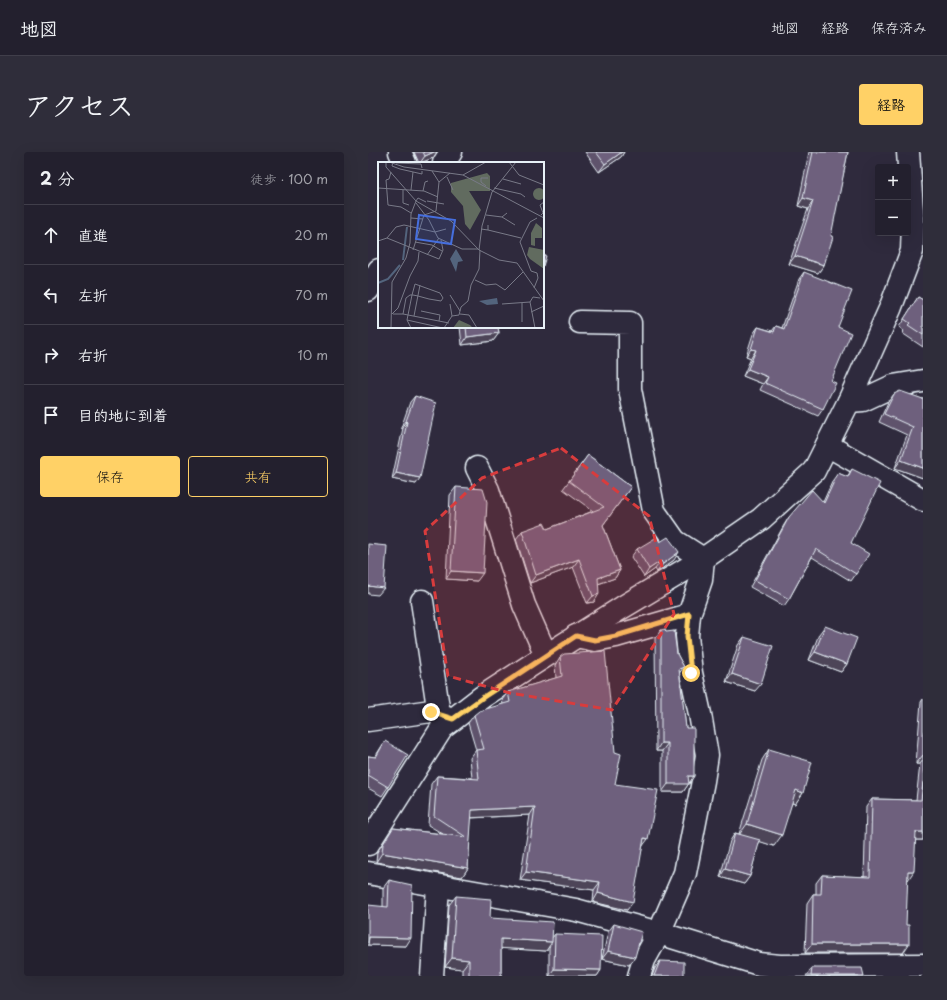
<!DOCTYPE html>
<html lang="ja">
<meta charset="utf-8">
<style>
body{margin:0;font-family:"Playpen Sans","Klee One",sans-serif;background:#2f2d3a;color:#f1f3f6}
.controls{position:absolute;right:12px;top:12px;display:grid;overflow:hidden;border-radius:4px;box-shadow:0 4px 16px #0002}
.controls button{width:36px;height:36px;display:grid;place-items:center;padding:0;border:0;border-bottom:1px solid #403e4a;background:#23202e;color:#f1f3f6;font:20px sans-serif}
.stop{position:absolute;width:12px;height:12px;margin:-9px;border:3px solid #ffd166;border-radius:50%;background:#fff}
.stop.end{background:#ffd166;border-color:#fff;box-shadow:0 1px 4px #0008}
.list{margin:0;padding:0;list-style:none}
h2{display:flex;justify-content:space-between;align-items:center;height:52px;margin:0;padding:0 16px;font-size:17px}
h2 small{font-size:13px;font-weight:400;color:#a3a3aa}
.list li{display:grid;grid-template-columns:26px 1fr auto;gap:12px;align-items:center;box-sizing:border-box;height:60px;padding:0 16px;border-top:1px solid #403e4a}
.list b{display:block;font-size:15px;white-space:nowrap}
.list em{font-size:13px;font-style:normal;color:#a3a3aa}
.actions{display:flex;gap:8px;padding:12px 16px}
.actions a{flex:1;padding:9px 0;border:1px solid #ffd166;border-radius:4px;text-align:center;font-size:14px;color:#ffd166}
.actions .main{background:#ffd166;color:#111}
.icon{flex:none;width:22px;height:22px;fill:none;stroke:currentColor;stroke-width:2;stroke-linecap:round;stroke-linejoin:round}
.map{position:relative;flex:none;width:555px;height:824px;overflow:hidden;border-radius:4px}
header{display:flex;align-items:center;gap:24px;box-sizing:border-box;height:56px;padding:0 20px;background:#23202e;border-bottom:1px solid #403e4a}
header strong{font-size:19px}
nav{display:flex;gap:22px;margin-inline-start:auto;font-size:14px}
.intro{display:flex;align-items:center;justify-content:space-between;box-sizing:border-box;height:96px;padding:0 24px}
h1{margin:0;font-size:28px}
.button{padding:10px 18px;border-radius:4px;background:#ffd166;color:#111;font-size:14px;font-weight:700}
main{display:flex;gap:24px;padding:0 24px}
aside{flex:1;background:#23202e;border-radius:4px;box-shadow:0 4px 16px #0002}
.map>svg:first-child{display:block}
.lines{fill:none;stroke-linecap:round;stroke-linejoin:round}
.minor-casing{stroke:#e8f1f8;stroke-width:25}
.tertiary-casing{stroke:#e8f1f8;stroke-width:25}
.minor{stroke:#2f2a3d;stroke-width:22}
.tertiary{stroke:#2f2a3d;stroke-width:22}
.wall{fill:#5f536c;stroke:#e8f1f8}
.shaded-wall{fill:#4d4458;stroke:#e8f1f8}
.building{fill:#6e617d;stroke:#e8f1f8}
.route{stroke:#ffd166;stroke-width:5}
.marked{fill:#d83c3d;fill-opacity:0.2;stroke:#d83c3d;stroke-width:3;stroke-dasharray:8 5;stroke-linejoin:round}
.inset-river{fill:none;stroke:#53647d;stroke-width:2}
.inset-road{fill:none;stroke:#797a88;stroke-width:1}
.view{fill:#466fde;fill-opacity:0.15;stroke:#466fde;stroke-width:2}
.inset-edge{fill:none;stroke:#e8f1f8;stroke-width:2}
</style>
<header>
<strong>地図</strong>
<nav><a>地図</a><a>経路</a><a>保存済み</a></nav>
</header>
<div class="intro"><h1>アクセス</h1><a class="button">経路</a></div>
<main>
<aside>
<h2>2 分<small>徒歩 · 100 m</small></h2>
<ul class="list">
<li><svg class="icon" aria-label="ahead" viewBox="0 0 24 24"><path d="M12 20V5M6 11l6-6 6 6"/></svg><div><b>直進</b></div><em>20 m</em></li>
<li><svg class="icon" aria-label="left" viewBox="0 0 24 24"><path d="M17 20v-9H6M10 6l-5 5 5 5"/></svg><div><b>左折</b></div><em>70 m</em></li>
<li><svg class="icon" aria-label="right" viewBox="0 0 24 24"><path d="M7 20v-9h11M14 6l5 5-5 5"/></svg><div><b>右折</b></div><em>10 m</em></li>
<li><svg class="icon" aria-label="arrive" viewBox="0 0 24 24"><path d="M6 21V4h12l-3 4 3 4H6"/></svg><div><b>目的地に到着</b></div></li>
</ul>
<div class="actions"><a class="main">保存</a><a>共有</a></div>
</aside>
<div class="map">
<svg width="555" height="824" viewBox="0 0 555 824">
<rect width="100%" height="100%" fill="#2f2a3d"/>
<filter id="ink" filterUnits="userSpaceOnUse"><feTurbulence type="fractalNoise" baseFrequency=".025" numOctaves="2"/><feDisplacementMap in="SourceGraphic" scale="8" xChannelSelector="R" yChannelSelector="G"/><feConvolveMatrix kernelMatrix="1 2 1 2 8 2 1 2 1" color-interpolation-filters="sRGB"/></filter>
<g filter="url(#ink)">
<g class="lines">
<defs>
<g id="minor">
<polyline points="32,0 37,11"/>
<polyline points="212,170 262,171 262,237 286,359 307,389 335,407 333,428 321,463 319,484 323,521 332,562 339,603 335,629 317,721 291,781 276,808 271,824"/>
<polyline points="481,249 495,248 525,234 555,229"/>
<polyline points="459,293 555,348"/>
<polyline points="109,316 120,338 156,453 178,503"/>
<polyline points="54,449 71,562"/>
<polyline points="208,484 227,488 248,484 321,463"/>
<polyline points="0,568 63,559 84,567"/>
<polyline points="0,692 74,576 114,545 168,510 255,455 335,407 393,367 446,319 481,249 522,157 544,99 545,71 540,0"/>
<polyline points="0,721 208,758 291,781 391,812 412,814 555,813"/>
<polyline points="64,824 70,735"/>
</g>
<g id="tertiary">
<polyline points="76,11 83,0"/>
<polyline points="0,138 11,118"/>
</g>
</defs>
<use href="#minor" class="minor-casing"/>
<use href="#tertiary" class="tertiary-casing"/>
<use href="#minor" class="minor"/>
<use href="#tertiary" class="tertiary"/>
</g>
<g class="wall">
<polygon points="46,0 69,0 65,6 53,11 51,11"/>
<polygon points="217,0 256,0 253,5 231,20"/>
<polygon points="441,0 480,0 456,113 450,121 421,112 440,57 430,54"/>
<polygon points="436,120 470,175 463,229 455,257 450,264 392,238 395,232 375,224 383,206 378,204 385,182 390,175 404,179 408,174 414,176 431,127"/>
<polygon points="550,145 555,148 555,195 534,181 536,179 531,175"/>
<polygon points="92,175 130,175 131,181 125,189 94,193"/>
<polygon points="526,242 555,247 555,326 527,316 539,283 511,270 520,250"/>
<polygon points="47,244 48,332 24,327 35,276 33,276 42,250"/>
<polygon points="220,303 263,335 235,373 252,418 247,426 230,432 226,450 219,451 205,415 162,431 148,387 154,379 179,377 225,359 195,337"/>
<polygon points="484,317 483,391 488,422 483,429 444,405 421,447 416,454 382,435 416,373 421,365 455,350 465,328 470,321 479,325"/>
<polygon points="88,335 109,429 78,427 82,343"/>
<polygon points="292,390 306,408 289,420 287,417 276,425 263,405 269,397"/>
<polygon points="457,474 479,512 473,520 441,508 451,482"/>
<polygon points="293,478 309,502 316,515 311,521 318,576 326,624 315,640 294,640 294,599 288,599 287,486"/>
<polygon points="376,485 387,539 358,530 370,493"/>
<polygon points="192,505 247,632 275,693 259,758 225,750 226,738 152,728 162,663 103,666 100,716 94,725 8,710 9,700 25,676 75,682 60,673 63,632 69,624 104,626 102,606 108,598 100,571 106,563 135,552 134,548 140,540 188,526 187,513"/>
<polygon points="555,547 555,688 547,688 540,728 539,728 535,801 437,801 439,751 445,742 448,742 448,731 454,723 496,725 498,655 504,647 548,648 552,612 548,612 553,550"/>
<polygon points="17,589 20,635 14,644 0,636 0,604 7,605"/>
<polygon points="401,597 435,641 427,652 424,651 406,694 391,689 382,724 376,732 352,725 362,689 367,681 371,682 394,608"/>
<polygon points="21,728 38,794 0,793 15,755 15,736"/>
<polygon points="88,744 122,766 184,786 187,782 233,818 229,824 181,824 181,794 178,799 133,796 133,824 94,824 94,817 77,815 81,753"/>
<polygon points="246,772 267,805 261,813 234,807 240,780"/>
<polygon points="292,809 316,824 284,824 287,816"/>
<polygon points="444,816 496,824 438,824"/>
</g>
<g class="shaded-wall">
<polygon points="66,0 69,0 65,6 52,11 57,4"/>
<polygon points="254,0 256,0 253,5 231,20 237,12"/>
<polygon points="435,46 445,49 440,57 430,54"/>
<polygon points="427,104 456,113 450,121 421,112"/>
<polygon points="131,181 125,189 94,193 99,185"/>
<polygon points="383,197 388,198 383,206 378,204"/>
<polygon points="380,217 400,225 395,232 375,224"/>
<polygon points="38,269 39,270 35,276 33,276"/>
<polygon points="533,308 555,316 555,326 527,316"/>
<polygon points="28,321 52,326 48,332 24,327"/>
<polygon points="311,400 306,408 289,420 295,412"/>
<polygon points="211,407 205,415 162,431 168,423"/>
<polygon points="293,409 287,417 276,425 281,417"/>
<polygon points="252,418 247,426 224,434 230,426"/>
<polygon points="83,419 115,421 109,429 78,427"/>
<polygon points="0,434 16,436 10,443 0,442"/>
<polygon points="231,442 226,450 219,451 225,444"/>
<polygon points="447,500 479,512 473,520 441,508"/>
<polygon points="316,515 310,523 311,517"/>
<polygon points="364,522 393,532 387,539 358,530"/>
<polygon points="293,591 300,591 294,599 288,599"/>
<polygon points="555,603 555,608 552,612 548,612"/>
<polygon points="320,624 326,624 315,640 294,640 300,632"/>
<polygon points="428,638 435,641 427,652 420,649"/>
<polygon points="167,655 162,663 98,666 104,658"/>
<polygon points="379,672 414,683 406,694 371,683"/>
<polygon points="548,680 555,680 555,688 541,688"/>
<polygon points="276,686 280,687 274,695"/>
<polygon points="14,701 100,716 94,725 8,710"/>
<polygon points="357,717 382,724 376,732 352,725"/>
<polygon points="540,719 546,719 540,728 533,728"/>
<polygon points="158,720 232,730 226,738 152,728"/>
<polygon points="230,741 265,750 259,758 225,750"/>
<polygon points="1,785 43,786 38,794 0,793"/>
<polygon points="133,787 184,790 178,799 127,796"/>
<polygon points="444,792 541,792 535,801 437,801"/>
<polygon points="240,799 267,805 261,813 234,807"/>
<polygon points="84,806 101,808 94,817 77,815"/>
<polygon points="186,817 233,818 229,824 181,824"/>
</g>
<g class="building">
<polygon points="55,0 66,0 57,4"/>
<polygon points="228,0 254,0 237,12"/>
<polygon points="445,0 480,0 463,84 465,85 456,113 427,104 445,49 435,46"/>
<polygon points="175,103 178,104 175,114"/>
<polygon points="436,120 484,139 470,175 483,181 463,229 468,231 455,257 397,231 400,225 380,217 388,198 383,197 390,175 406,180 408,174 416,177"/>
<polygon points="550,145 555,148 555,183 540,173 542,171 536,167"/>
<polygon points="98,175 130,175 131,181 99,185"/>
<polygon points="532,239 555,247 555,316 533,308 545,275 516,262 526,242"/>
<polygon points="47,244 68,251 52,326 28,321 39,270 38,269"/>
<polygon points="220,303 263,335 235,373 252,418 230,426 231,442 225,444 211,407 168,423 154,379 176,371 179,377 236,355 201,329"/>
<polygon points="484,317 512,331 483,391 501,402 488,422 448,397 421,447 387,428 421,365 444,338 456,351 470,321 480,325"/>
<polygon points="88,335 115,337 119,350 115,421 83,419"/>
<polygon points="289,385 292,390 300,385 311,400 295,412 293,409 281,417 269,397"/>
<polygon points="0,392 19,394 16,436 0,434"/>
<polygon points="457,474 489,486 479,512 447,500"/>
<polygon points="297,477 298,480 306,479 309,502 316,515 311,517 318,576 326,576 326,624 320,624 321,632 300,632 300,591 293,591 293,478"/>
<polygon points="376,485 405,494 393,532 364,522"/>
<polygon points="237,499 247,600 253,602 247,632 290,638 280,687 276,686 265,750 230,741 232,730 158,720 167,655 104,658 100,716 14,701 15,692 25,676 98,685 66,664 69,624 111,627 108,598 116,597 106,563 111,559 142,550 140,540 194,524 192,505 196,502"/>
<polygon points="17,589 40,603 20,635 0,623 0,604 8,605"/>
<polygon points="401,597 444,610 435,641 428,638 414,683 379,672"/>
<polygon points="555,630 555,680 548,680 546,719 540,719 538,773 541,773 541,792 444,792 445,742 453,742 454,723 502,725 504,647 553,648"/>
<polygon points="367,681 392,688 382,724 357,717"/>
<polygon points="21,728 44,733 43,786 1,785 0,791 0,753 20,755"/>
<polygon points="88,744 123,747 122,766 185,770 184,790 133,787 133,824 101,824 101,808 84,806"/>
<polygon points="246,772 274,780 267,805 240,799"/>
<polygon points="187,782 234,784 233,818 186,817"/>
<polygon points="292,809 316,810 316,824 286,824"/>
<polygon points="444,816 494,816 496,824 443,824"/>
</g>
</g>
<g class="lines" filter="url(#ink)">
<polyline class="route" points="63,560 85,567 114,546 208,484 227,488 248,484 321,462 319,484 323,521"/>
</g>
<path class="marked" d="M193,296L281,364L306,462L244,558L142,541L80,524L57,379L114,326Z"/>
<g transform="translate(10 10)">
<rect width="166" height="166" fill="#2f2a3d"/>
<path d="M109,11L112,14V29H91L103,48L92,68L87,62L85,44L73,30V21ZM155 32a6 6 0 1 1 12 0a6 6 0 1 1-12 0ZM158,61L164,66V76H157V84L153,83V71ZM151,85L166,88V107L152,97L149,93ZM81,158L92,163L95,166H75Z" fill="#616b5f"/>
<path d="M78,87L85,99L80,100L78,110L72,97ZM119,136L120,142L109,143L101,139Z" fill="#53647d"/>
<path class="inset-river" d="M25,98L29,65M0,121L10,117L22,103"/>
<path class="inset-road" d="M8,0V5L38,39L33,52L32,81L28,96L14,120L13,166M11,0L26,5L85,13L166,56M15,0L14,4L22,7L44,12V9M131,0L141,13L166,23M18,1L43,2L44,6M13,10L11,17L8,18L10,43L23,45L33,51M85,13L108,0M69,15L75,28M125,17L143,22M61,20L72,11M108,24L103,20V16H110M0,26L46,29L60,35M116,26L143,32L147,35M25,28V41L31,43M33,28L35,10M45,29L47,20L50,19M38,39L73,59L101,88L121,98L139,101L166,139M38,39L40,36L48,40M49,39L66,42M38,41L51,58L60,76L84,87H100M108,53L124,55L129,51M163,53L165,51L162,43L166,40M124,55L137,63M33,56L45,57M103,67L110,68V63M110,68L143,76M9,76L61,97L65,88L63,78M0,79L9,76L18,65L26,63L57,70L68,67M37,80L54,83L64,89M35,88L46,53L58,49L61,20L54,9M101,88L104,64L114,30L138,0M49,93L61,76M97,118L108,123L118,122L127,128L145,110M156,126L160,116L159,111L153,109L142,80L152,60L159,56M72,133L82,149M72,142L74,154M124,142L152,140M43,149L62,153L61,159M153,150L166,144M14,152L20,146L32,114L40,99L41,90M15,152H25L71,161M25,152L28,136L32,133H35L40,134L51,137L63,139L65,136L62,131L37,122L34,133L29,158L33,166M82,152L91,153L99,166M36,154L42,123M29,158L65,166M144,160V141M66,166L74,154L81,153L83,145L90,139L93,123L101,107L102,88M157,166L152,140L155,135L162,136"/>
<path class="view" d="M41,53L77,58L73,82L38,77Z"/>
<rect width="166" height="166" class="inset-edge"/>
</g>
</svg>
<div class="controls">
<button>+</button>
<button>−</button>
</div>
<div class="stop" style="left:323px;top:521px"></div>
<div class="stop end" style="left:63px;top:560px"></div>
</div>
</main>
